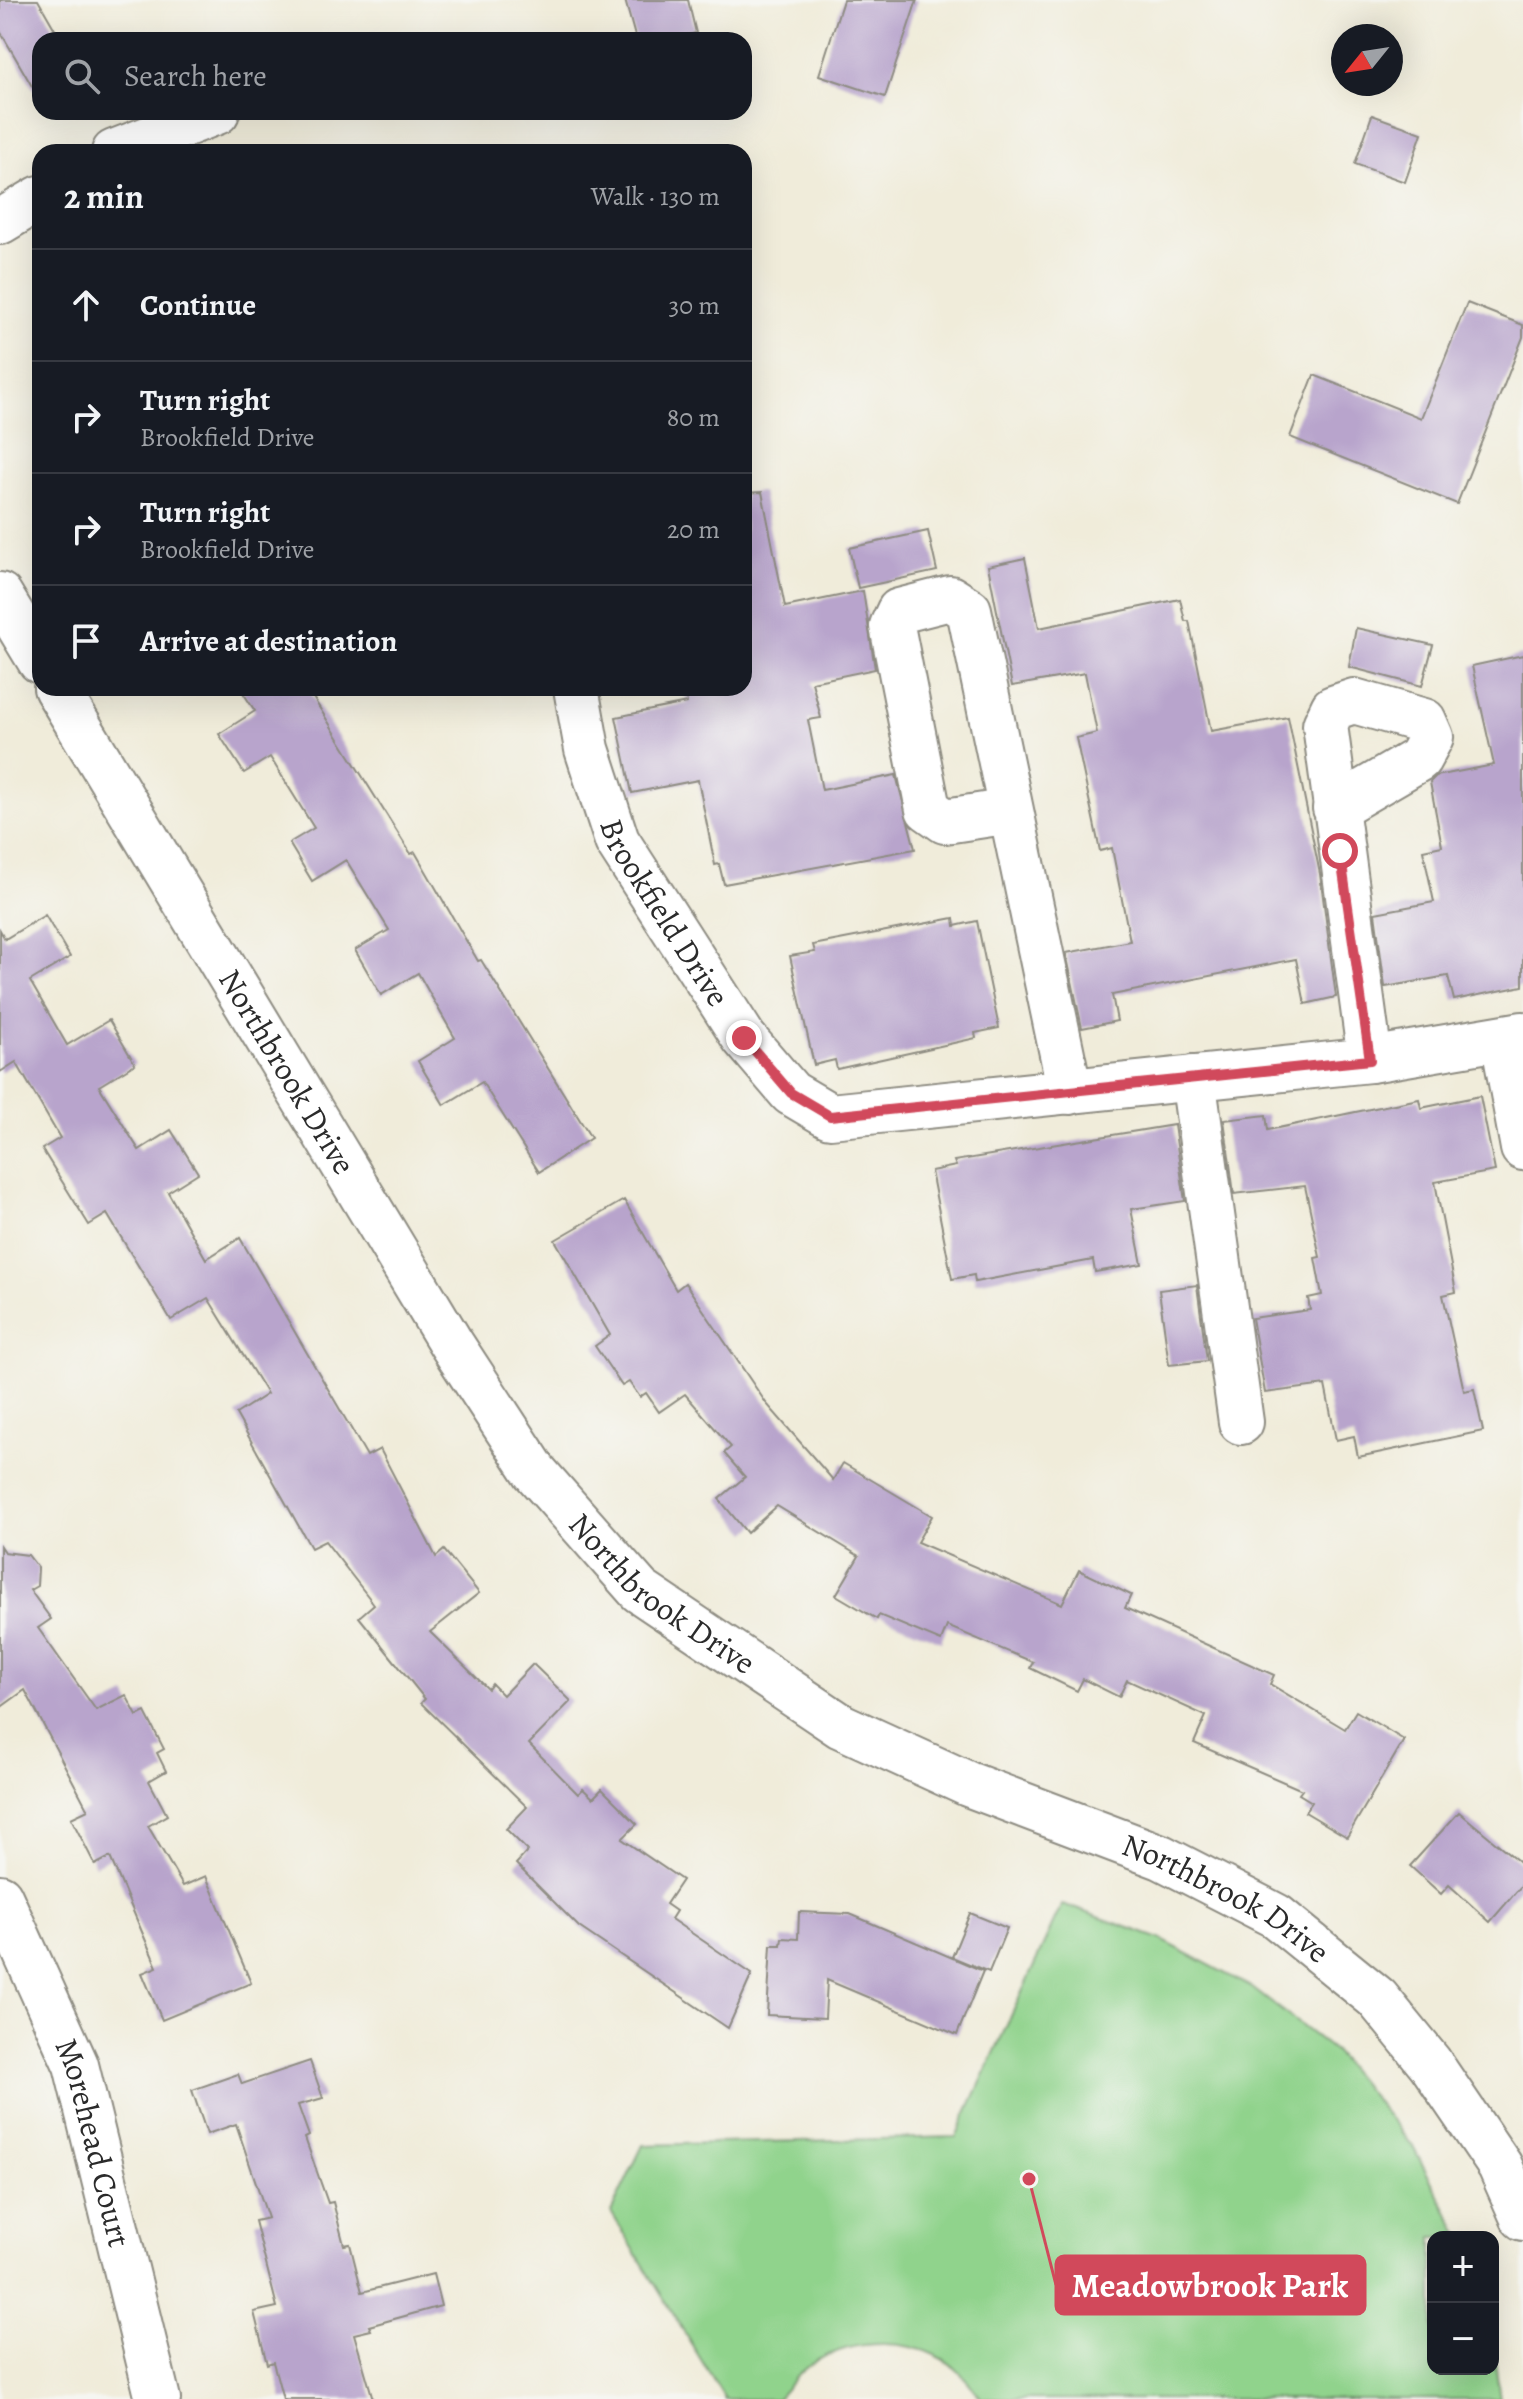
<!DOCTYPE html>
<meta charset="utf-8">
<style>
body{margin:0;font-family:Alegreya,serif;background:#242831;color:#f1f3f6}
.controls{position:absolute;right:24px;bottom:24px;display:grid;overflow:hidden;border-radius:16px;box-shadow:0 8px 32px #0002}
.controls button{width:72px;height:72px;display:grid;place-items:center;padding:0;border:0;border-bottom:2px solid #363941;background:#171b24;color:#f1f3f6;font:40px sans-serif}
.compass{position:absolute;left:1331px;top:24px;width:72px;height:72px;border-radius:50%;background:#171b24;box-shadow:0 8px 32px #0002;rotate:240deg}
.stop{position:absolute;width:24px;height:24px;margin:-18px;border:6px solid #d1495b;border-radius:50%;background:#fff}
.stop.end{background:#d1495b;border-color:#fff;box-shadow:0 2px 8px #0008}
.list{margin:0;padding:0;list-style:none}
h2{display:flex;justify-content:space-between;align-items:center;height:104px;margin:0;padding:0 32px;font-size:34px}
h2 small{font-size:26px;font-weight:400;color:#9ea1a6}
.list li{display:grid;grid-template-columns:52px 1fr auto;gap:24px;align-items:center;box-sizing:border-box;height:112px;padding:0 32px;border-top:2px solid #363941}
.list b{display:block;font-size:30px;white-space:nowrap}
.list p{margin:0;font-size:26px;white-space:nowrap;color:#9ea1a6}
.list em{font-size:26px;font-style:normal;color:#9ea1a6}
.icon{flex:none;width:44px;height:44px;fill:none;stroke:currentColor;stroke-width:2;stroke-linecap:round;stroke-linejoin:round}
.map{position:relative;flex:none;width:1523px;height:2399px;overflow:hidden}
.search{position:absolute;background:#171b24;box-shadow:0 8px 32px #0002;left:32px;top:32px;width:720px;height:88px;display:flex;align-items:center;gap:20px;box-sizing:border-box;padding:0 28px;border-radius:24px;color:#9ea1a6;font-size:30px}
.panel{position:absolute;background:#171b24;box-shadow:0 8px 32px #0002;left:32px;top:144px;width:720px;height:552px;border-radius:24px}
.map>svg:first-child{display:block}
.green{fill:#90d38c;stroke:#5e7f5c;stroke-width:2}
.building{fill:#b8a4cc}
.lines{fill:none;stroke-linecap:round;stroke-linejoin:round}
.minor-casing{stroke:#8e8c82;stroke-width:48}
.minor{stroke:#fff;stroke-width:44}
.route{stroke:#d1495b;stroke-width:10}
.labels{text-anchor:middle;stroke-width:8;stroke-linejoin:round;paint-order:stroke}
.street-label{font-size:32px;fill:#2b2b2b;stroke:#f6f6f2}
.leader{fill:none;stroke:#d1495b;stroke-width:3}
.callout-dot{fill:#d1495b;stroke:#f6f6f2;stroke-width:3}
.callout{fill:#d1495b;stroke:#d1495b;stroke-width:3}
.callout-label{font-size:34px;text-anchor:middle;font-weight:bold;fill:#fff}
</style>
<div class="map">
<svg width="1523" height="2399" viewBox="0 0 1523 2399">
<rect width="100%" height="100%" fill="#f6f6f2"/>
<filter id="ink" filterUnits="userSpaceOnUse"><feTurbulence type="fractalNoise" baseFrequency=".0125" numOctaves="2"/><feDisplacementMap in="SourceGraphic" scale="16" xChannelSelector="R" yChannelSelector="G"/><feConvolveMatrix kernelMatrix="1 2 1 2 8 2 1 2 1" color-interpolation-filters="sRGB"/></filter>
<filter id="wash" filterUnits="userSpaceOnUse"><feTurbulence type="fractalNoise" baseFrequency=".006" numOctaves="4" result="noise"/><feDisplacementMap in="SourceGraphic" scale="32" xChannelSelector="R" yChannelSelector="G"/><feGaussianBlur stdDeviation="1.8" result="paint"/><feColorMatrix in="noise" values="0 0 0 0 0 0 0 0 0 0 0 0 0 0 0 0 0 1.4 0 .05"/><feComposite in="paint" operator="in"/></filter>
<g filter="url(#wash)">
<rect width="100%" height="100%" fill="#f0ecda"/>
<path class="green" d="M1062,1904L1160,1939L1251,1987L1334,2051L1412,2145L1459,2233L1461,2237H1433V2369H1493V2346L1500,2399H982C970,2384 956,2364 937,2356C898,2337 848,2341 811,2364C798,2372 787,2388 776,2399H725L611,2212L643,2145L956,2137Z"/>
<g id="blocks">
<g class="building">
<polygon points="0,0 38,0 61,40 40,40 40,100 0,31"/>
<polygon points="625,0 688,0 696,33 666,40 636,40"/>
<polygon points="843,0 917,0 885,97 819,75"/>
<polygon points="1372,115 1422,133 1405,182 1355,164"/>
<polygon points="1467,303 1523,325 1523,337 1457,504 1290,437 1314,375 1421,418"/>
<polygon points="762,492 785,607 863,591 875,669 812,682 821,718 808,720 822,790 896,775 915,849 724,884 719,864 715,865 698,780 632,793 616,717 687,703 684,688 744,688 744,493"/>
<polygon points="928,531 937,571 858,588 849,548"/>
<polygon points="1025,558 1039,628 1180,599 1185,621 1189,621 1211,731 1288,717 1320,874 1336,997 1305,1004 1296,959 1112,995 1117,1021 1082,1028 1066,953 1130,941 1112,848 1100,851 1076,738 1097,733 1085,673 1012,686 988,566"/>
<polygon points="1356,628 1433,645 1422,686 1349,667"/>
<polygon points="1523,655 1523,986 1454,1000 1448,976 1385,987 1375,913 1434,902 1423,850 1442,846 1430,782 1436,776 1494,765 1472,666"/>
<polygon points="240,688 307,688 411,854 415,852 478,961 481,960 591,1138 539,1172 482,1082 444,1105 418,1061 455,1038 418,973 381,995 355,950 389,930 346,860 312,881 289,843 314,828 270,757 244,773 219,734 255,711"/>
<polygon points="45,915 70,957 30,981 67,1045 109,1020 135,1064 99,1086 139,1150 171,1130 198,1173 168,1192 206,1259 240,1238 367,1456 380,1449 436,1557 444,1550 479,1593 430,1632 488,1689 492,1684 503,1695 533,1664 571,1701 529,1744 578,1794 583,1789 593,1798 602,1789 637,1824 622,1839 682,1880 666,1904 676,1911 671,1919 752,1974 728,2028 579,1927 516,1864 528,1851 506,1829 527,1807 421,1703 425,1699 359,1617 374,1604 325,1541 311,1548 236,1414 267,1394 208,1298 171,1320 107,1214 89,1225 42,1149 60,1138 16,1062 0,1072 0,930 5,939"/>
<polygon points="954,918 955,926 977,921 999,1028 975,1033 976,1038 837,1069 835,1060 814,1065 790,956 815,952 813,945"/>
<polygon points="1480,1096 1495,1171 1435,1182 1456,1292 1443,1295 1464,1391 1474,1389 1483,1431 1358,1457 1354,1436 1336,1440 1325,1385 1265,1393 1252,1318 1310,1310 1308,1298 1322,1295 1315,1258 1320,1257 1305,1186 1234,1194 1224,1120 1266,1115 1268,1130 1419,1099 1421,1108"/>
<polygon points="1174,1125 1185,1201 1131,1209 1142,1264 1095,1272 1093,1260 975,1282 974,1275 952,1279 931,1171 956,1166 954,1161"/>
<polygon points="624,1200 676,1290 685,1283 766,1403 833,1480 843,1463 932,1516 917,1542 1062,1604 1079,1570 1131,1595 1125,1608 1274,1675 1270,1684 1345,1729 1356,1711 1404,1740 1347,1837 1305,1812 1312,1802 1299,1794 1302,1790 1194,1743 1206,1716 1127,1680 1119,1697 1083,1679 1077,1691 1030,1668 1033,1662 947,1626 941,1641 879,1615 877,1619 836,1595 859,1556 777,1506 747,1533 719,1499 745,1477 724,1453 731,1447 685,1394 659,1412 646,1393 640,1397 629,1382 622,1386 595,1346 610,1335 555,1240"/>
<polygon points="1197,1285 1207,1361 1169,1365 1159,1290"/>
<polygon points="0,1546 4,1552 28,1555 38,1568 37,1586 30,1590 51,1619 38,1628 96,1710 126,1695 137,1716 145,1712 164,1749 157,1753 166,1771 149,1781 167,1815 148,1826 183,1886 206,1876 251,1983 162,2020 142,1973 157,1967 110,1857 95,1865 71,1818 88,1810 25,1690 0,1708"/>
<polygon points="1459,1812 1523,1865 1523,1884 1490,1922 1449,1885 1441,1894 1410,1866"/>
<polygon points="799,1912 850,1914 983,1971 957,2035 827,1980 825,2018 767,2015 771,1945 781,1945 782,1938 798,1939"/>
<polygon points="970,1913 1007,1928 989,1972 952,1957"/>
<polygon points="310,2061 323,2098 298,2105 309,2136 305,2138 328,2203 333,2202 344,2245 350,2244 362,2292 433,2274 441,2306 369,2326 371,2330 354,2334 373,2399 283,2399 273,2362 267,2364 254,2312 277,2307 255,2221 268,2218 236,2124 207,2134 192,2090 238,2074 242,2084"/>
</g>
</g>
</g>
<g filter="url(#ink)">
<use href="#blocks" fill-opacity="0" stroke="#8e8c82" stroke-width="2"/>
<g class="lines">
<defs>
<g id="minor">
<polyline points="114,152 217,112"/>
<polyline points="0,222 40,198"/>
<polyline points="0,595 40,661"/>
<path id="s1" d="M56,688L452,1345L535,1472L640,1591L841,1726L968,1784L1161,1857L1276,1916L1377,1998L1430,2063L1500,2166L1523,2218"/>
<path id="s2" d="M576,688L587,749L617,841L744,1038L791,1093L830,1116L1370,1060L1523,1034"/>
<polyline points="1335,808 1419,759 1431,737 1424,721 1354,701 1333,708 1325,725 1370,1060"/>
<polyline points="1011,811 945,821 928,809 892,626 899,611 950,598 969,610 1070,1092"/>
<polyline points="1503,1039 1523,1148"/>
<polyline points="1193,1078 1241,1422"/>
<path id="s3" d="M0,1897L76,2065L158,2399"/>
</g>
</defs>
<use href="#minor" class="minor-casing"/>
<use href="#minor" class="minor"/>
</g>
</g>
<g class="lines" filter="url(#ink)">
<polyline class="route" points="744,1038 791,1093 830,1116 1370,1060 1340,851"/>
</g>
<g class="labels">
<g class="street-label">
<text dy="11" stroke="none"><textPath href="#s2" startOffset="244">Brookfield Drive</textPath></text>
<text dy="11" stroke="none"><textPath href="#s1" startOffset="448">Northbrook Drive</textPath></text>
<text dy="11" stroke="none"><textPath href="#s1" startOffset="1096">Northbrook Drive</textPath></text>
<text dy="11" stroke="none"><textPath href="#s1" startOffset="1742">Northbrook Drive</textPath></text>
<text dy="11" stroke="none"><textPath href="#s3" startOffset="264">Morehead Court</textPath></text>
</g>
</g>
<path class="leader" d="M1029 2179L1056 2285"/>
<circle class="callout-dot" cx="1029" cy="2179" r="8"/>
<rect class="callout" x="1056" y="2256" width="309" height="58" rx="8"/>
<g class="callout-label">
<text x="1210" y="2297">Meadowbrook Park</text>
</g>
</svg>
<div class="controls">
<button>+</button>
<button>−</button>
</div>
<svg class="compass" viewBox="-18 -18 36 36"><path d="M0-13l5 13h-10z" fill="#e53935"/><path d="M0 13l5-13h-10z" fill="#9ea1a6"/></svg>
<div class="stop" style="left:1340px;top:851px"></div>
<div class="stop end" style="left:744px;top:1038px"></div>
<div class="search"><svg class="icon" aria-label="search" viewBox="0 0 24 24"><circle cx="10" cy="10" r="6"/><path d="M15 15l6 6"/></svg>Search here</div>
<section class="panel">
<h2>2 min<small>Walk · 130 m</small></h2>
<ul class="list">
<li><svg class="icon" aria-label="ahead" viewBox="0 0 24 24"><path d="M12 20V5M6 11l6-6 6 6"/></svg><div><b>Continue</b></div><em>30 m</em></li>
<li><svg class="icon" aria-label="right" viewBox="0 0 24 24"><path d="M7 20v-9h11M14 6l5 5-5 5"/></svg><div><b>Turn right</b><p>Brookfield Drive</p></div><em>80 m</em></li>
<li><svg class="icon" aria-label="right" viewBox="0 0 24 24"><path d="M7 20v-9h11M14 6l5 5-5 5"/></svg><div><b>Turn right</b><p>Brookfield Drive</p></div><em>20 m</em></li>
<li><svg class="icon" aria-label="arrive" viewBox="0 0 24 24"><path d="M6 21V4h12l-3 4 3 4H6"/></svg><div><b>Arrive at destination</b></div></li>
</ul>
</section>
</div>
